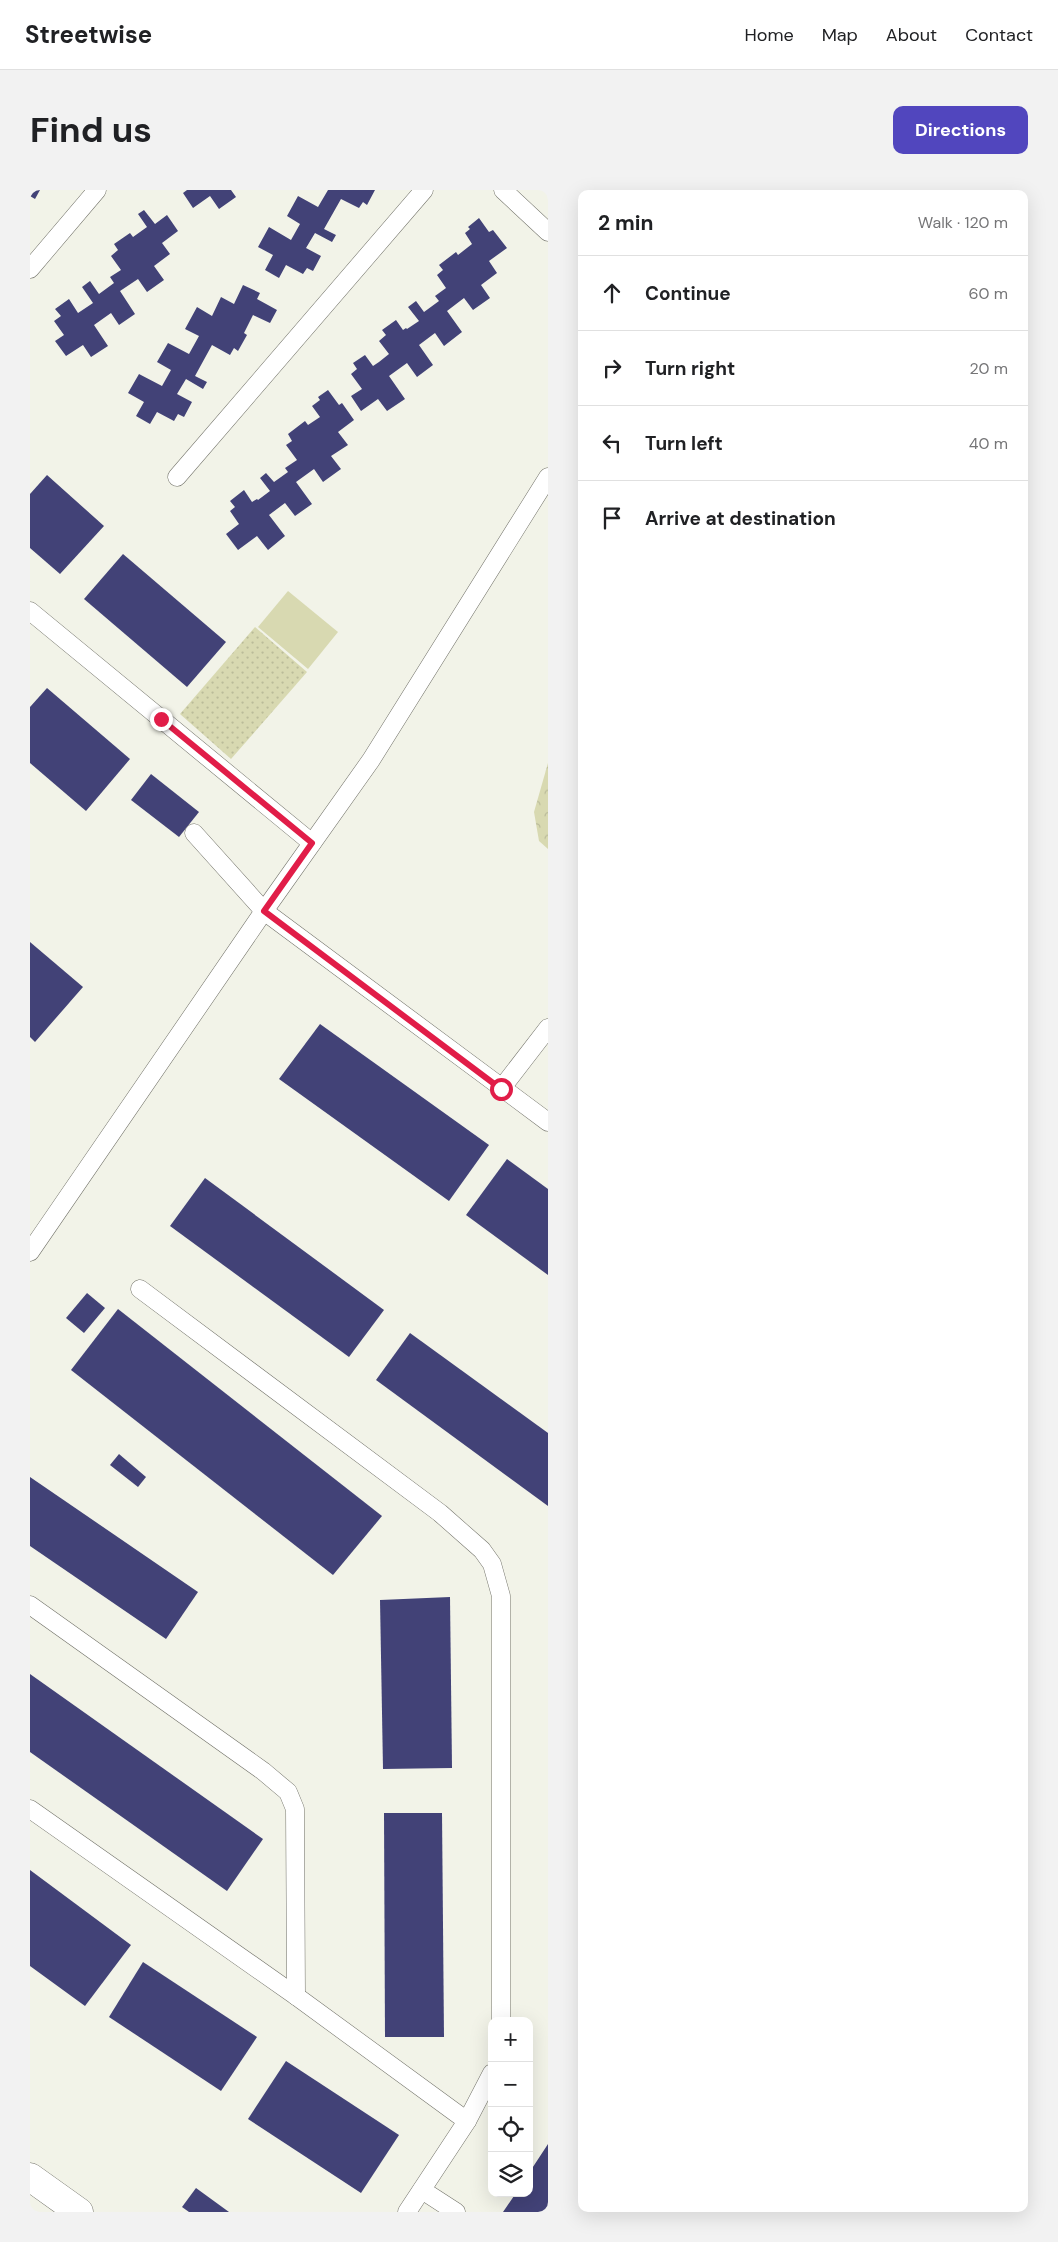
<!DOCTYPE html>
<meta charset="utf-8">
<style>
body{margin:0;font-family:"DM Sans",sans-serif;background:#f2f2f2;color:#202124}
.controls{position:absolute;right:15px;bottom:15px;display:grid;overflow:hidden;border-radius:10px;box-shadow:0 5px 20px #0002}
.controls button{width:45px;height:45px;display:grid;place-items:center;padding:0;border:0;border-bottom:1px solid #e0e0e0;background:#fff;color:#202124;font:25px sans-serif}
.stop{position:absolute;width:15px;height:15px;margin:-11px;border:4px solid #e11d48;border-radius:50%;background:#fff}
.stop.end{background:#e11d48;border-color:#fff;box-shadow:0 1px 5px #0008}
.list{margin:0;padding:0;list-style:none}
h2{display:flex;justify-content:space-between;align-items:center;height:65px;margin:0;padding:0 20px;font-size:21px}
h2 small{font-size:16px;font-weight:400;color:#757577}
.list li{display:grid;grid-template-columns:32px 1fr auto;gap:15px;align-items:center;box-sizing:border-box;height:75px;padding:0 20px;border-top:1px solid #e0e0e0}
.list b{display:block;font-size:19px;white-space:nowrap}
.list em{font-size:16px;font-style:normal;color:#757577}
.icon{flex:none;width:28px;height:28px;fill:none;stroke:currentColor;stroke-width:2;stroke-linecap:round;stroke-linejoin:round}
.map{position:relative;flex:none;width:518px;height:2022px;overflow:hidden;border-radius:10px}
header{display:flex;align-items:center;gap:30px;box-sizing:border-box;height:70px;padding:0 25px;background:#fff;border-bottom:1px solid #e0e0e0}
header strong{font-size:24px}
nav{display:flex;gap:28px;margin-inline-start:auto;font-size:18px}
.intro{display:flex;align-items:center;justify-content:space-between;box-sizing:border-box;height:120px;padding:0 30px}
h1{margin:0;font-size:35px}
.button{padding:12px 22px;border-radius:10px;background:#5146be;color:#fff;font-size:18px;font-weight:700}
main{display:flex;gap:30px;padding:0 30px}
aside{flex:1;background:#fff;border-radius:10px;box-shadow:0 5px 20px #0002}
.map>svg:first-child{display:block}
.forest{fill:url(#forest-crowns)}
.park{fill:url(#park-dots)}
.garden{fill:#d8d9b1}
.building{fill:#424277}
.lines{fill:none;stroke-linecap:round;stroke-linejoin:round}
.lane-casing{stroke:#727269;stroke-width:19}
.street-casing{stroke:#727269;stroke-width:29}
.lane{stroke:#fff;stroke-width:18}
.street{stroke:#fff;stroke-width:28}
.route{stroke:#e11d48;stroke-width:6}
</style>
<header>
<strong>Streetwise</strong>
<nav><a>Home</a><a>Map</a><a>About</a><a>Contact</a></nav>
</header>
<div class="intro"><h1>Find us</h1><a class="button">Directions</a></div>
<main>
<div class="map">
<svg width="518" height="2022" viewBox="0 0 518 2022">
<defs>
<pattern id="forest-crowns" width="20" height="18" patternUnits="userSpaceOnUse" patternTransform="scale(1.25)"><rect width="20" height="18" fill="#d8d9b1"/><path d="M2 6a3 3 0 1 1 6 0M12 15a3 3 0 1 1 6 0" fill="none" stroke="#babb99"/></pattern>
<pattern id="park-dots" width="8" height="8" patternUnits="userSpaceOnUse" patternTransform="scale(1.25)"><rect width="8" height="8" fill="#d8d9b1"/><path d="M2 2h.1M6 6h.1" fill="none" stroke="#babb99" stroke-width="1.8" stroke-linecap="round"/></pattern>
</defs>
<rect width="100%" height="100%" fill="#f2f3e8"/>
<polygon class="forest" points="518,573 518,659 509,651 504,622"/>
<polygon class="park" points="225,437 277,482 201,569 150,524"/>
<polygon class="garden" points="258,401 308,442 278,479 228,437"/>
<g class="building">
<polygon points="0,0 10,0 5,9 0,6"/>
<polygon points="157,0 201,0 206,7 189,19 180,6 163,18 153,3"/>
<polygon points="298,0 345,0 337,15 333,12 329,18 311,9 294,39 306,45 302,52 285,43 276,58 291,66 283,81 277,78 273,84 256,75 249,88 235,80 243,65 228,57 239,37 261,50 270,34 257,26 268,6 288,17"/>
<polygon points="114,20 125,34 137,25 148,41 132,53 140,64 124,76 134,90 117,102 108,89 90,101 105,124 89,135 81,123 64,135 78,156 61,167 53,155 36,166 25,151 34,145 24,131 31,126 25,119 39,109 48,123 63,113 52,97 60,91 69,104 84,93 80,87 91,80 81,66 88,60 84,54 100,43 103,47 117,37 108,24"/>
<polygon points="449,28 459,42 463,40 477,58 459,71 467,83 451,95 460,108 443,120 434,108 417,121 432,142 414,156 405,143 389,155 403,175 387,187 377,173 359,186 375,209 357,221 348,209 331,221 321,206 332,199 321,184 327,179 323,173 335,165 343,176 349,172 359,164 349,151 356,145 352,140 366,130 373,140 376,138 377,139 389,131 378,117 386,111 394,122 409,111 405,106 416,98 407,85 413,80 409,75 426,62 428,65 442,54 435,43 440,39 438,37"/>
<polygon points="213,95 230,103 227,109 247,120 240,133 223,125 214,143 217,145 208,161 204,158 200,165 182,155 165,186 177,192 173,199 156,189 147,204 162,212 154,227 148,224 144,231 127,222 120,234 106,226 114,212 98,203 109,184 132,196 141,180 127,172 138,153 159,164 169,146 155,139 167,117 182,126 191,107 204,114"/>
<polygon points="298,200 309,215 312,213 324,230 308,242 318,255 301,266 311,279 293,292 284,279 266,292 282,314 265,326 255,313 239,325 255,346 238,360 227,346 208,360 196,344 209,334 200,321 205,317 200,311 214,300 222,312 227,309 228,310 240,301 230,288 236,283 244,292 258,282 255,278 267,270 256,255 262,251 258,244 275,231 278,235 290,227 282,216 290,210 288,207"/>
<polygon points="17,285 74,336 30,384 0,358 0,304"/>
<polygon points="93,364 196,452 157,497 54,409"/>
<polygon points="17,498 100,569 56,621 0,573 0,517"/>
<polygon points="121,584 169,622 149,647 101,610"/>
<polygon points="0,752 53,797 5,852 0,847"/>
<polygon points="290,834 459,955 419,1011 249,889"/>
<polygon points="477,969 518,999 518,1085 436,1025"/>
<polygon points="175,988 354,1120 319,1167 140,1036"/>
<polygon points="57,1103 75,1118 54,1143 36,1128"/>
<polygon points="88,1119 352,1326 303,1385 41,1180"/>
<polygon points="380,1143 518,1243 518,1316 346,1190"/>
<polygon points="89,1264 116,1287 108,1297 80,1275"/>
<polygon points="0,1287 168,1402 136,1449 0,1356"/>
<polygon points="420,1407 422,1578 353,1579 350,1410"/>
<polygon points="0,1484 233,1649 197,1701 0,1562"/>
<polygon points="354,1623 412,1623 414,1847 355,1847"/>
<polygon points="0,1680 101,1755 55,1816 0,1776"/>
<polygon points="113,1772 227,1847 191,1901 79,1827"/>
<polygon points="256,1871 369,1945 331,2003 218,1929"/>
<polygon points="518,1954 518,2022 473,2022 486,2003 499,2003 499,1983"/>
<polygon points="166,1998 199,2022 159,2022 152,2017"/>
</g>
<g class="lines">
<defs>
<g id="lane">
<polyline points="473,0 518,42"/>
<polyline points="0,79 67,0"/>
<polyline points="147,287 394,0"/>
<polyline points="0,421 282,653"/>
<polyline points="164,643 234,721 518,932"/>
<polyline points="471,899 518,838"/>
<polyline points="0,1062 234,721 341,570 518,287"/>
<polyline points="110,1099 410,1323 452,1360 462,1374 471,1406 471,1831"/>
<polyline points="0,1415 233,1581 258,1602 265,1619 266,1806"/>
<polyline points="0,1619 266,1806 437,1931"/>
<polyline points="392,2000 426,2022"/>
<polyline points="377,2022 437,1931 462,1883"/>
</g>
<polyline id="street" points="0,1987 49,2022"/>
</defs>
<use href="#lane" class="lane-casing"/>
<use href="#street" class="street-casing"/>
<use href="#lane" class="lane"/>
<use href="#street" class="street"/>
</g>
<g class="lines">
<polyline class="route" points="131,529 282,653 234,721 471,899"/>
</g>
</svg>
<div class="controls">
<button>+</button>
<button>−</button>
<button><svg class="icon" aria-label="locate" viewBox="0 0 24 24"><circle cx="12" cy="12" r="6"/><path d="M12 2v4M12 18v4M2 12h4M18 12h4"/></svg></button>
<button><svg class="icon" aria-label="layers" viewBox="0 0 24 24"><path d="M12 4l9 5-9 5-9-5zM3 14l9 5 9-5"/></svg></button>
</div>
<div class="stop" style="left:471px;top:899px"></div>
<div class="stop end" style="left:131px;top:529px"></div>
</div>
<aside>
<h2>2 min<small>Walk · 120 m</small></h2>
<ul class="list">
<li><svg class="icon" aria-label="ahead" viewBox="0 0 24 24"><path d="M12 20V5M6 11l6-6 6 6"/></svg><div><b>Continue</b></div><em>60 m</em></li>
<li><svg class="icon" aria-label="right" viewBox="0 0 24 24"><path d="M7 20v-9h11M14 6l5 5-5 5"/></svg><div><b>Turn right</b></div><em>20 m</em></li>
<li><svg class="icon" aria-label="left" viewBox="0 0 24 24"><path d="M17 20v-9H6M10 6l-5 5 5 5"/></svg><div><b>Turn left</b></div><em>40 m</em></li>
<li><svg class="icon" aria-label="arrive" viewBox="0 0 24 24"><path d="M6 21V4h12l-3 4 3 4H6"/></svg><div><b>Arrive at destination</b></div></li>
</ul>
</aside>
</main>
